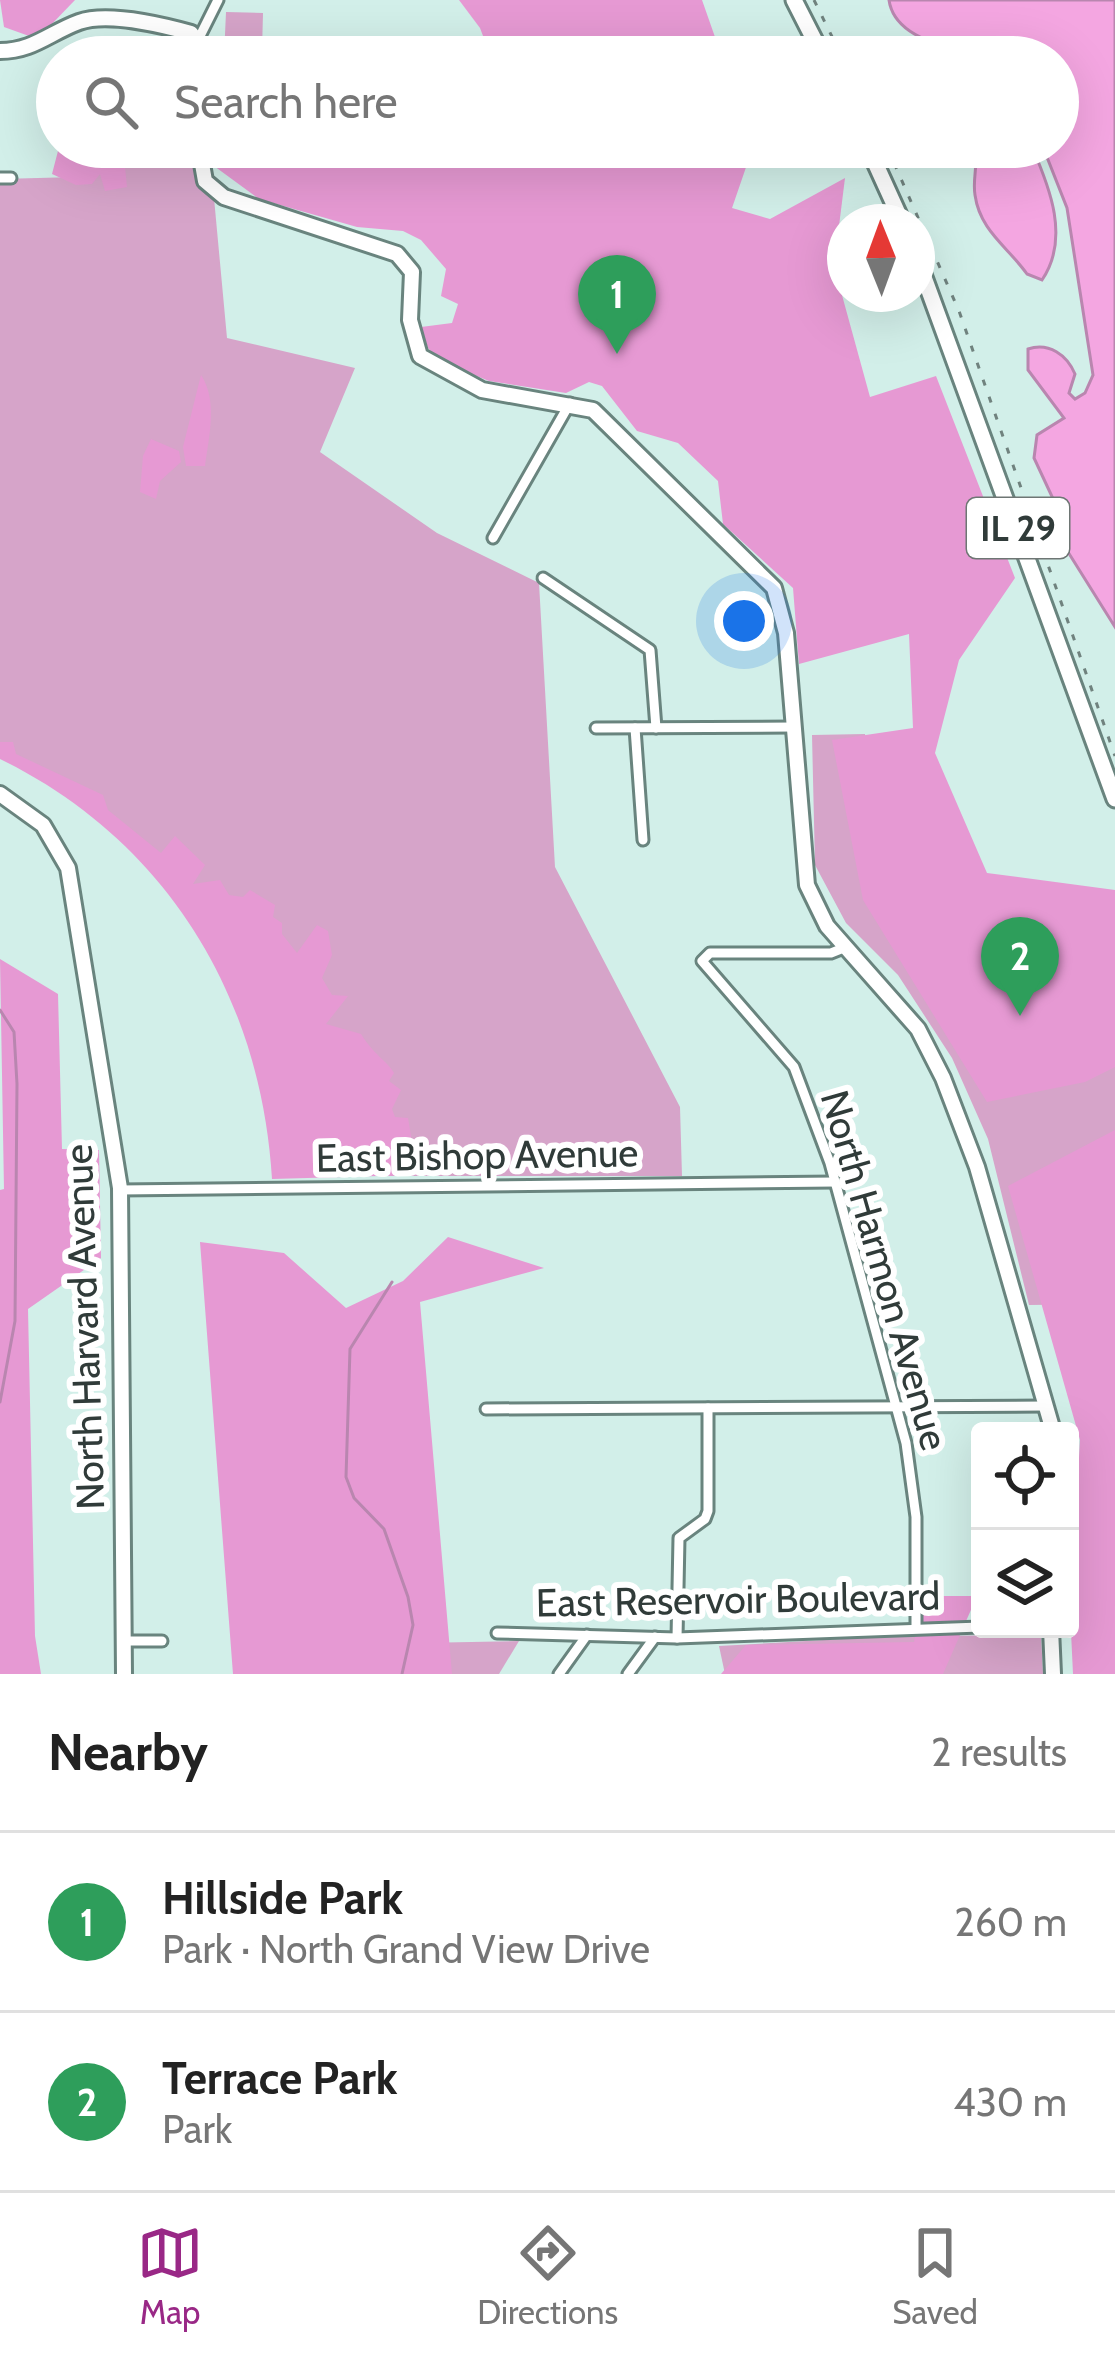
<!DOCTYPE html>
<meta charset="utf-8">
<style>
body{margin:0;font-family:Cabin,sans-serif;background:#f6f6f6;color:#222}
.controls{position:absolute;right:36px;bottom:36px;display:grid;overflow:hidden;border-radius:12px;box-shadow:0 12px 48px #0002}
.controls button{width:108px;height:108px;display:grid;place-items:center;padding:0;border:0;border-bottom:3px solid #e0e0e0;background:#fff;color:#222;font:60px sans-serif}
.compass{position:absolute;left:827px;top:204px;width:108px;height:108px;border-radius:50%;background:#fff;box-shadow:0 12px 48px #0002;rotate:359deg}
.you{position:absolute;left:744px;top:621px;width:42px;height:42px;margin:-30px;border:9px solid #fff;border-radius:50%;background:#1a73e8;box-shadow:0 0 0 18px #1a73e833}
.badge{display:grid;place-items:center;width:78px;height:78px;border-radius:50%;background:#992886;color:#fff;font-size:39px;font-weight:700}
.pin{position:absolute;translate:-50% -99px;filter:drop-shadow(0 3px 6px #0008)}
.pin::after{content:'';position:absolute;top:63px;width:42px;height:36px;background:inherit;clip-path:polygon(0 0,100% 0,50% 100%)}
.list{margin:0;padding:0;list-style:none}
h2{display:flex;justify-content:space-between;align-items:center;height:156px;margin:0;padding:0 48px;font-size:51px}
h2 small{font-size:39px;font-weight:400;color:#767676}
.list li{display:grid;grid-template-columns:78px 1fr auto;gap:36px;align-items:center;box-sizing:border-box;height:180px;padding:0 48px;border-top:3px solid #e0e0e0}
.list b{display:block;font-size:45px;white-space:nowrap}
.list p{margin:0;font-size:39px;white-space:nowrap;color:#767676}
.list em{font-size:39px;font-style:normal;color:#767676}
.icon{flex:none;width:66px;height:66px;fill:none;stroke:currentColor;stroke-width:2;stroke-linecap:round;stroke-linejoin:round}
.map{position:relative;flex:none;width:1115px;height:1674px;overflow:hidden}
.search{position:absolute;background:#fff;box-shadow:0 12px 48px #0002;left:36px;right:36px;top:36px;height:132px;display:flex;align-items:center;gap:30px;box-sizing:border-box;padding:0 42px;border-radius:66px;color:#767676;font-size:45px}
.sheet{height:516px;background:#fff}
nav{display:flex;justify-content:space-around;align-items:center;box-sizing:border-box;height:168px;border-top:3px solid #e0e0e0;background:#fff;font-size:33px;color:#767676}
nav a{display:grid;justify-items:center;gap:6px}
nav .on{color:#992886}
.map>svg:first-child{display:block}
.green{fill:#d6a4c9}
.forest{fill:#e699d3}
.water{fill:#f4a6e1;stroke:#b986af;stroke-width:3}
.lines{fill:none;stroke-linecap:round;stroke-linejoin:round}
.stream{stroke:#b986af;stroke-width:3}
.street-casing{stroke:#69847e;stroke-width:15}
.secondary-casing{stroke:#69847e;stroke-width:20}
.primary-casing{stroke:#69847e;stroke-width:21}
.street{stroke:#fff;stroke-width:9}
.secondary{stroke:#fff;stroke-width:14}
.primary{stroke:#fff;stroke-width:15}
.rail{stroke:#70827e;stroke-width:3;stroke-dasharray:6 12;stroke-linecap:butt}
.labels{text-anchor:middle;stroke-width:12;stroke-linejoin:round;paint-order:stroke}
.shield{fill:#fff;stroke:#6e7674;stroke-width:3}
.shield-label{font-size:36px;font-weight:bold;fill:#303b39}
.street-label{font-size:39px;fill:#303b39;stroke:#fff}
</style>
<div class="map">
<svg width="1115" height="1674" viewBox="0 0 1115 1674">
<rect width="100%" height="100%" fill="#d2efe9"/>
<g class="green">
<polygon points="226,12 263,13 262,51 270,57 224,57"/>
<polygon points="128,147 193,147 195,176 214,198 227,338 355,368 320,452 437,533 539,583 555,867 680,1107 682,1176 275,1176 271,1076 246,997 126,833 0,752 0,179 76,177"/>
<polygon points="865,734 872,906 1115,898 1115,1304 1029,1305 988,1139 952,1058 898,975 846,923 815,865 812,735"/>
<polygon points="1041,1635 1043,1674 725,1674 719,1646 894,1636"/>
<polygon points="519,1641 499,1674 414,1674 419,1643"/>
</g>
<g class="forest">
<polygon points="0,0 75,0 48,28 29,36 4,27"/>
<polygon points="459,0 702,0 722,57 491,57 480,28"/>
<polygon points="75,147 123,147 127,187 105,191 100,174 92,184 76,185 52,174 58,151 64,149 71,156"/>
<polygon points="212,147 505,147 556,165 611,153 610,147 753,147 732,208 770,219 845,178 834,266 870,397 936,376 1015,578 959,660 935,753 987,873 1115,890 1115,1067 1085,1082 987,1102 863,900 832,740 913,728 909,634 799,664 793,588 723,524 718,481 678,443 637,431 602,386 589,382 566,393 489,381 440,361 428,348 421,327 452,323 458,304 441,296 446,269 421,240 403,231 357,227 259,199 214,166"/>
<path d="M201,375C218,400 209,437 205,466H186L183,447Z"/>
<polygon points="151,439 179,451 181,462 160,481 156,499 140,492 143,456"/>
<path d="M0,742H13L16,754L103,795L108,810L161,853L175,836L205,865L193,884L220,880L229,895L243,897L250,890L275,905L273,917L282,923V934L297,953L317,925L328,931L332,955L322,978L332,995L348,996L326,1024L361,1034C373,1054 388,1062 394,1073L389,1081L401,1090L392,1109L395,1117L408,1118L415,1160L431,1157L454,1167L450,1174L272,1179C261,996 166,840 0,759Z"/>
<polygon points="0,959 58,994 62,1149 99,1150 101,1258 28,1309 35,1636 41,1674 0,1674 0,1190 4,1189"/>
<polygon points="1115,1130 1115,1674 1073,1674 1070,1611 1080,1440 1008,1186"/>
<polygon points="448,1237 544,1268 420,1302 452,1674 233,1674 200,1242 284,1253 346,1308 403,1281"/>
<polygon points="924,1596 977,1596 943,1674 721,1674 746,1645 914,1642"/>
</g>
<g class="water">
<path d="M889,0H1115V627L1063,544L1055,503L1034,458L1037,435L1064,418L1028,370V349C1049,342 1067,355 1075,374L1069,393L1075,399L1085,393L1093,375L1067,208L1043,147H1058V57C1016,57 897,57 889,0Z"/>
<path d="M972,147H1032C1050,188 1070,239 1042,280L1027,274C1008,247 980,231 975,195C972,176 980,165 972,147Z"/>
</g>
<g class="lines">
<g class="stream">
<polyline points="0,1010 14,1032 17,1084 15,1321 0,1402"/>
<polyline points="392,1282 350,1349 346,1477 354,1498 384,1529 408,1597 413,1625 402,1674"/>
</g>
<defs>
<g id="street">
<polyline points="198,40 218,0"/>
<polyline points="0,178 11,178"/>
<polyline points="493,538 570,403"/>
<polyline points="543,578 650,650 656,728"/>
<polyline points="596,728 793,727"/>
<polyline points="635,728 643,840"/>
<polyline points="846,947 831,953 710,953 702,961 794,1067 830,1163 906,1443 916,1517 916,1627"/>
<polyline points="120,1190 835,1182"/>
<polyline points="486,1409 1045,1406"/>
<polyline points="497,1633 677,1638 980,1627"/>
<polyline points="677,1638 679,1538 705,1519 708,1511 708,1408"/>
<polyline points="124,1641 162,1641"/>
<polyline points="559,1674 587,1635"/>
<polyline points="628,1674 655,1637"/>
</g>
<g id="secondary">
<path d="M0,51C33,51 49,33 79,22C107,12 162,25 191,33L200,45L201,57"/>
<polyline points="199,147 205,181 224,197 397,254 412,272 410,320 420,356 482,390 593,410 774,588 786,633 807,885 827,926 918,1029 943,1078 977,1167 1053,1431"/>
<polyline points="0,794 43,825 68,868 120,1188 124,1674"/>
<polyline points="1051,1629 1053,1674"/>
</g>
<g id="primary">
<polyline points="794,0 823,57"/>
<polyline points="868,147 902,222"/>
<polyline points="917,258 1115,799"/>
</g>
</defs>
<use href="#street" class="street-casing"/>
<use href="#secondary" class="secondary-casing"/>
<use href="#primary" class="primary-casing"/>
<use href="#street" class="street"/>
<use href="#secondary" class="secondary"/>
<use href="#primary" class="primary"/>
<g class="rail">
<polyline points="814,0 842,57"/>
<polyline points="887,147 959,311 1115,756"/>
</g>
</g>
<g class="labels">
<rect class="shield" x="967" y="498" width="102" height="60" rx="9"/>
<g class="shield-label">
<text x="1018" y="541">IL 29</text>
</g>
<g class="street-label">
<text transform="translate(477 1155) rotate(-1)" y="14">East Bishop Avenue</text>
<text transform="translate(885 1270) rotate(74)" y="14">North Harmon Avenue</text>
<text transform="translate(84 1327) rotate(-92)" y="14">North Harvard Avenue</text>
<text transform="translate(738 1599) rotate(-1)" y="14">East Reservoir Boulevard</text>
</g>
</g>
</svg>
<div class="controls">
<button><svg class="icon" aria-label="locate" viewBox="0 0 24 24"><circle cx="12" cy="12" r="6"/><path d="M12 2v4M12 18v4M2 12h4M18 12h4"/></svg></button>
<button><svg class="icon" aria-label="layers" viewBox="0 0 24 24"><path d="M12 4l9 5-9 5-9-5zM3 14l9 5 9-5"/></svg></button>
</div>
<svg class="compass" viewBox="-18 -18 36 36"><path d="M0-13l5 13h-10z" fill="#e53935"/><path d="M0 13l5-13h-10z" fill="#767676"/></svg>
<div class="you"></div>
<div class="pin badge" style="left:617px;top:354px;background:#2e9e5b">1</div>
<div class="pin badge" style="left:1020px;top:1016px;background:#2e9e5b">2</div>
<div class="search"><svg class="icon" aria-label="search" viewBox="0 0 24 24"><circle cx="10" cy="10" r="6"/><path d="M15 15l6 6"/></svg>Search here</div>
</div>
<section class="sheet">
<h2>Nearby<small>2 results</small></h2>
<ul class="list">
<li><span class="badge" style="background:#2e9e5b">1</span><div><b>Hillside Park</b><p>Park · North Grand View Drive</p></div><em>260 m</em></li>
<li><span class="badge" style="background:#2e9e5b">2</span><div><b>Terrace Park</b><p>Park</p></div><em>430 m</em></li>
</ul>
</section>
<nav>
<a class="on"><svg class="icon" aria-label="map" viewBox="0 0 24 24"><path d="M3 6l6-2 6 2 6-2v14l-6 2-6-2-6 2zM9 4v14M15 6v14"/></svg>Map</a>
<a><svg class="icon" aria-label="directions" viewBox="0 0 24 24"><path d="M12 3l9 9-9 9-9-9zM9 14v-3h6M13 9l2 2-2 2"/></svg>Directions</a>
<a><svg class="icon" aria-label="saved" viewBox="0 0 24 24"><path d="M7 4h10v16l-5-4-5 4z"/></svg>Saved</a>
</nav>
